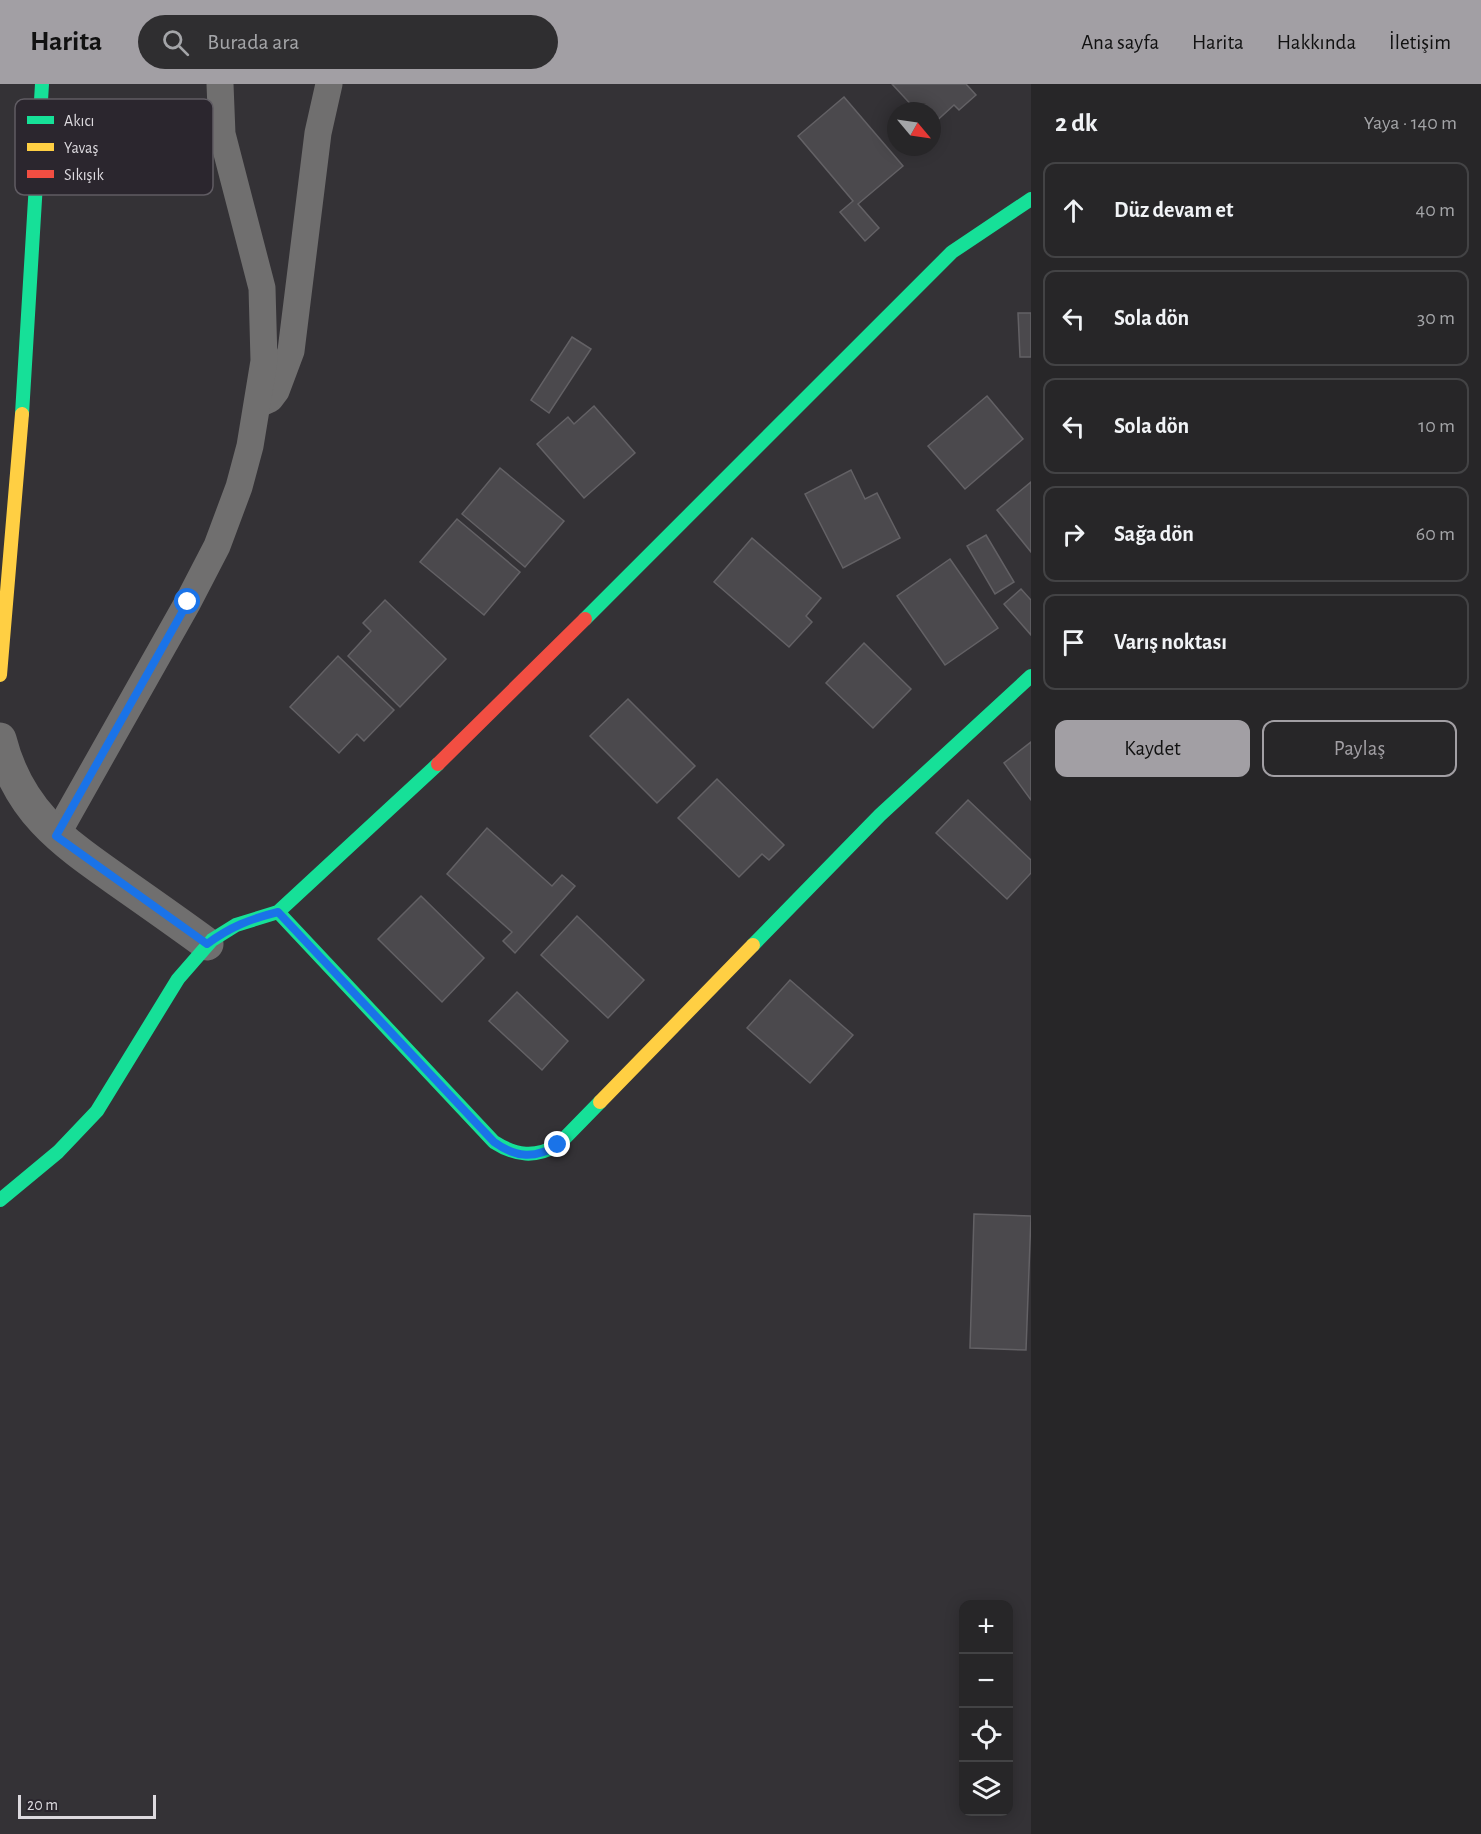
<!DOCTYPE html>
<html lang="tr">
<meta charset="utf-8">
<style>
body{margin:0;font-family:"Alegreya Sans",sans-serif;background:#2f2e30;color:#f1f3f6}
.controls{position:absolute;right:18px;bottom:18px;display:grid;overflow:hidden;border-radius:12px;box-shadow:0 3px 15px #0003}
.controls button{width:54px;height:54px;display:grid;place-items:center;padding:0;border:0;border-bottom:2px solid #434345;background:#272628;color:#f1f3f6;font:30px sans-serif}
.compass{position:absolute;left:887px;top:18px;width:54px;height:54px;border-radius:50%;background:#272628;box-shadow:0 3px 15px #0003;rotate:119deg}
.scale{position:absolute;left:18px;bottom:15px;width:138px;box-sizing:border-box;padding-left:6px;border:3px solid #dddadf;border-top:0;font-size:16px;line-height:21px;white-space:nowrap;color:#dddadf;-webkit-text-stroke:4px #2b262e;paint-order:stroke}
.stop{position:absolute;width:18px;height:18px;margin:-14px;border:4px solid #1a73e8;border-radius:50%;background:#fff}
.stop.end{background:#1a73e8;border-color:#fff;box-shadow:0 2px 6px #0008}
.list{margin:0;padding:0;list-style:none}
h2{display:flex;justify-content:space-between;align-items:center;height:78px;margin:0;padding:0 24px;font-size:26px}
h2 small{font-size:20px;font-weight:400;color:#a4a5a8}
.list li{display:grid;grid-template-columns:39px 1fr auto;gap:18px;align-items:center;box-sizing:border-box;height:96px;margin:0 12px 12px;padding:0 12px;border:2px solid #434345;border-radius:12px}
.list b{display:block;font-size:22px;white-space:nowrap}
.list em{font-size:20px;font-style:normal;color:#a4a5a8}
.actions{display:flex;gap:12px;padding:18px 24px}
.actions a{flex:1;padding:14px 0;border:2px solid #a29fa4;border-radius:12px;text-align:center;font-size:21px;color:#a29fa4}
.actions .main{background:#a29fa4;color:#111}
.icon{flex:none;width:33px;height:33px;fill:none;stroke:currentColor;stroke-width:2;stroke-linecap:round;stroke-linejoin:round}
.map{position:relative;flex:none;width:1031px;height:1750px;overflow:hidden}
header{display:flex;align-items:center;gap:36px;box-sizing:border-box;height:84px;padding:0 30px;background:#a29fa4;color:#111}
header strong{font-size:28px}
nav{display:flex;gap:33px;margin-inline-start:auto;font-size:21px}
.search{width:420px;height:54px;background:#2f2e30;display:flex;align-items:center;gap:15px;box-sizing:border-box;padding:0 21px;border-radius:33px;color:#a4a5a8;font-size:22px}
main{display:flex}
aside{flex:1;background:#272628}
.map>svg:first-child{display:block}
.building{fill:#4b494d;stroke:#636165;stroke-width:1.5}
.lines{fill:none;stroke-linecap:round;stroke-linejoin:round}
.lane{stroke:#706f6f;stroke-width:27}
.street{stroke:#706f6f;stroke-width:33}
.fast{stroke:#16e098;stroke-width:14}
.slow{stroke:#ffcf43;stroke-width:14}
.jam{stroke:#f24e42;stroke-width:14}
.route{stroke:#1a73e8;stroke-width:8}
.key{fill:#2b262e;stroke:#605c63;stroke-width:1.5}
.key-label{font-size:16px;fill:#dddadf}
</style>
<header>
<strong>Harita</strong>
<div class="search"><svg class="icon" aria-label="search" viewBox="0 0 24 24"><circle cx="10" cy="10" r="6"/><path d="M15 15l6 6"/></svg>Burada ara</div>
<nav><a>Ana sayfa</a><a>Harita</a><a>Hakkında</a><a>İletişim</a></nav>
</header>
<main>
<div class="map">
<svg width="1031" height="1750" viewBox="0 0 1031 1750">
<rect width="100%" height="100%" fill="#343236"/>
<g class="building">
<polygon points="892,0 966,0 976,11 959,26 954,21 932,41 932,27 917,27"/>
<polygon points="844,13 903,82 858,120 879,144 865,157 840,128 853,117 798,52"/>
<polygon points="1018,229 1031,229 1031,273 1020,273"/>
<polygon points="572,253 591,265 549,329 531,316"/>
<polygon points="987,312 1023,355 965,405 928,362"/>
<polygon points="594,322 635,369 584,414 537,360 568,333 574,340"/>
<polygon points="500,384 564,437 525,483 462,430"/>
<polygon points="851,386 865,415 877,409 900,454 843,484 805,410"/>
<polygon points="1031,398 1031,468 997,426"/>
<polygon points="457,435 520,488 484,531 420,478"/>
<polygon points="986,451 1014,498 995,510 967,462"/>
<polygon points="752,454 821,514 806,532 812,538 789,563 714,498"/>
<polygon points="950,475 998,544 945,581 897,512"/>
<polygon points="1021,505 1031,516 1031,551 1004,520"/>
<polygon points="385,516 446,575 400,623 348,572 371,547 363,539"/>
<polygon points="864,559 911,605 873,644 826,599"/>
<polygon points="338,572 394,626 364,657 357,650 339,669 290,623"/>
<polygon points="628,615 695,682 657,719 590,652"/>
<polygon points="1031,658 1031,716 1004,679"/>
<polygon points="717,695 784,761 769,776 762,770 739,793 678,734"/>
<polygon points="968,716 1031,776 1031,789 1007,815 936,749"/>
<polygon points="487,744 552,802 562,791 575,802 515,869 503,857 512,848 447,790"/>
<polygon points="421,812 484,874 442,918 378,855"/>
<polygon points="577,832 644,896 608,934 541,871"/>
<polygon points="790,896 853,951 810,999 747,944"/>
<polygon points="517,908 568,957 542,986 489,937"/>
<polygon points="974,1130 1031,1132 1026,1266 970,1264"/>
</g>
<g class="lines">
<g class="lane">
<polyline points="259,320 270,315 276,307 291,267 318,49 329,0"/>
<polyline points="56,752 188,518 217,462 239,403 250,362 264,277 262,204 222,50 220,0"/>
</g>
<path class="street" d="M0,655C18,726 60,756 117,796C147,817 177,838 207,860"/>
<g class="fast">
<polyline points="22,330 42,0"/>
<polyline points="585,535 952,168 1031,115"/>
<path d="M278,828L494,1058C516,1072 535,1074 558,1061L600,1018"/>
<polyline points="753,861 880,731 1031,592"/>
<polyline points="0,1116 58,1068 97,1027 178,895 212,856 236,841 278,828 438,680"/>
</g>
<g class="slow">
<polyline points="0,591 22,330"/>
<polyline points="600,1018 753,861"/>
</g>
<polyline class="jam" points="438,680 585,535"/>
</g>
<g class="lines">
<path class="route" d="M188,518L56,752L207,860C230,843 250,835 278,828L494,1058C516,1074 535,1075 558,1061"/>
</g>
<rect x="15" y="15" width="198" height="96" rx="9" class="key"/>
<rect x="27" y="32" width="27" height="8" fill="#16e098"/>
<rect x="27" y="59" width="27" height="8" fill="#ffcf43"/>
<rect x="27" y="86" width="27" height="8" fill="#f24e42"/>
<g class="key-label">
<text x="64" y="42">Akıcı</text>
<text x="64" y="69">Yavaş</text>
<text x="64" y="96">Sıkışık</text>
</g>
</svg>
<div class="controls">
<button>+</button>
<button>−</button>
<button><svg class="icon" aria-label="locate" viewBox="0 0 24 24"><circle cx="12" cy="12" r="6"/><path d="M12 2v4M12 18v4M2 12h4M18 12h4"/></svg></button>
<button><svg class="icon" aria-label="layers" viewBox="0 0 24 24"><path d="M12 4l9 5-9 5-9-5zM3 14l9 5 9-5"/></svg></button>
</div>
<svg class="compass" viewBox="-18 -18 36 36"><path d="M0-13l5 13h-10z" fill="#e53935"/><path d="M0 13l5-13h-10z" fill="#a4a5a8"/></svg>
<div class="scale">20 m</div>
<div class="stop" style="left:188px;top:518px"></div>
<div class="stop end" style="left:558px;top:1061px"></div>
</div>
<aside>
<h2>2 dk<small>Yaya · 140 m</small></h2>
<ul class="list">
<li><svg class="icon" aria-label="ahead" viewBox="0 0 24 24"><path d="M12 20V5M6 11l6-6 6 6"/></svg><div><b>Düz devam et</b></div><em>40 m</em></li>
<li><svg class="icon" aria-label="left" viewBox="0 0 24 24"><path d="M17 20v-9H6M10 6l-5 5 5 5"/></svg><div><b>Sola dön</b></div><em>30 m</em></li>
<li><svg class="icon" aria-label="left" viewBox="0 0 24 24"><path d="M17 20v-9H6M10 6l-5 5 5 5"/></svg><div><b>Sola dön</b></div><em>10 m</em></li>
<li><svg class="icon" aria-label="right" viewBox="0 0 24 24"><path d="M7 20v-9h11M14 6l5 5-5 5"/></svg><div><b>Sağa dön</b></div><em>60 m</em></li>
<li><svg class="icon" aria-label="arrive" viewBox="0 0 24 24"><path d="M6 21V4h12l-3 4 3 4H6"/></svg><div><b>Varış noktası</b></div></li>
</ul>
<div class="actions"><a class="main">Kaydet</a><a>Paylaş</a></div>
</aside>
</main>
